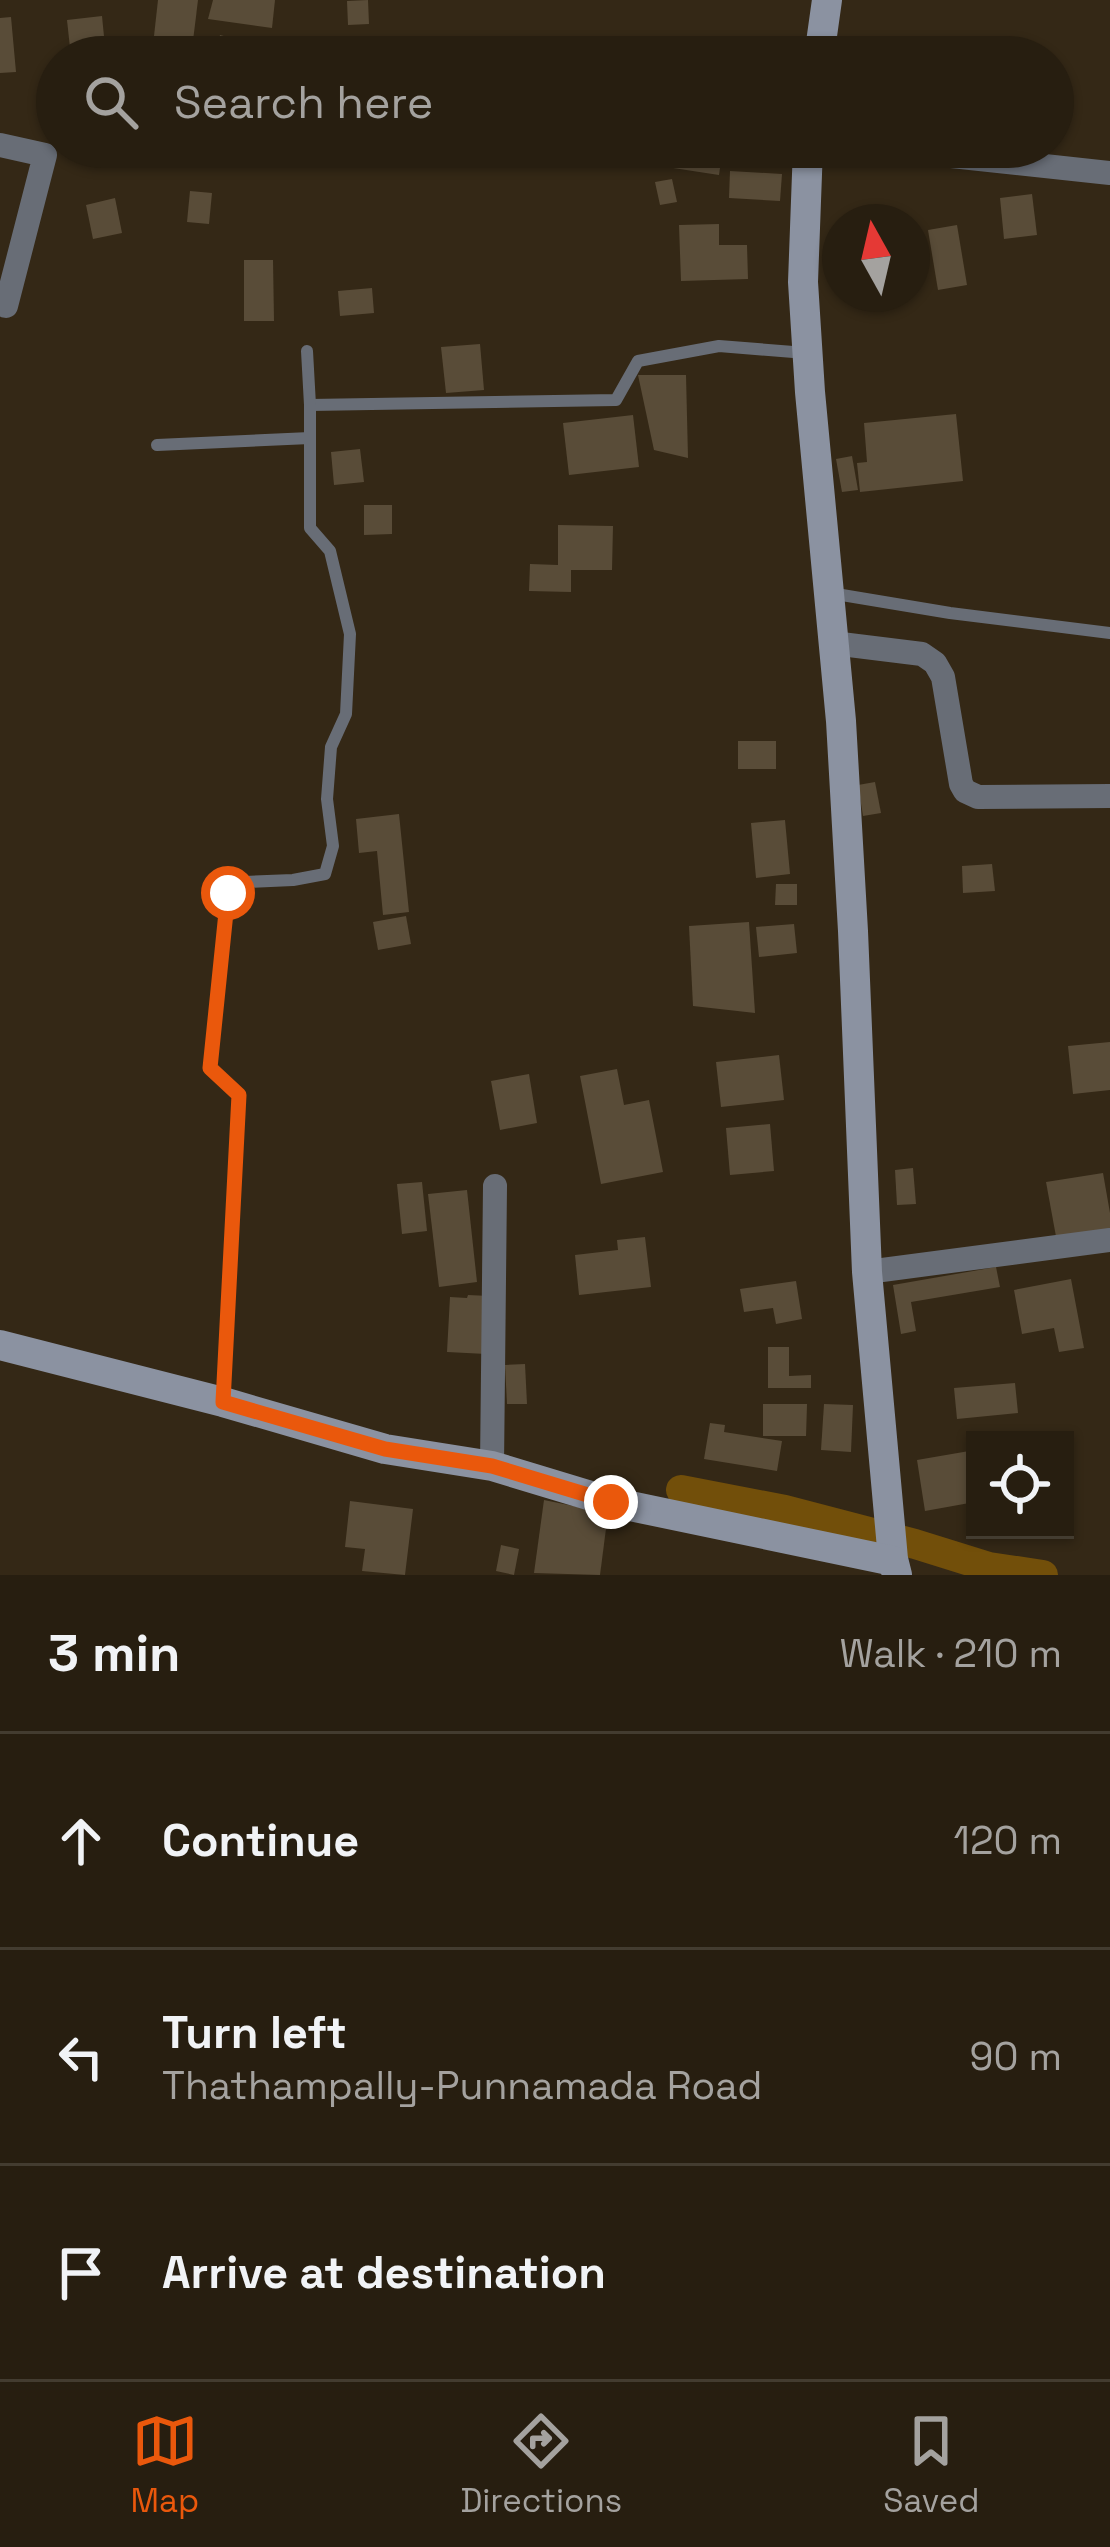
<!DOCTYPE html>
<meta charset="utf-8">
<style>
body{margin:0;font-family:"Space Grotesk",sans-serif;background:#332b1e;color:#f1f3f6}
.controls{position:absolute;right:36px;bottom:36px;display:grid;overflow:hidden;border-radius:0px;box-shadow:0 3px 9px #0004}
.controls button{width:108px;height:108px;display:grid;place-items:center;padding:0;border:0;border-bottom:3px solid #433c30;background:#271e10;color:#f1f3f6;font:60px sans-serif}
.compass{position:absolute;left:822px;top:204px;width:108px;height:108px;border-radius:50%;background:#271e10;box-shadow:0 3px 9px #0004;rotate:352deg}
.stop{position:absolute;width:36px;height:36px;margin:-27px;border:9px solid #ea580c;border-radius:50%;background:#fff}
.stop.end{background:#ea580c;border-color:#fff;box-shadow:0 3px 12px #0008}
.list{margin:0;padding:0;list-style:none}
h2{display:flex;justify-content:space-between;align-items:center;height:156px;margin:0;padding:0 48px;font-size:51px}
h2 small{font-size:39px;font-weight:400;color:#a4a29f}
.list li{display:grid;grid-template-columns:78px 1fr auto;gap:36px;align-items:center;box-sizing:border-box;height:216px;padding:0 48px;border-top:3px solid #433c30}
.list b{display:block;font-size:45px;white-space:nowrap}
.list p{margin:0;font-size:39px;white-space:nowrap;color:#a4a29f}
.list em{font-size:39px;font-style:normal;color:#a4a29f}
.icon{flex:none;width:66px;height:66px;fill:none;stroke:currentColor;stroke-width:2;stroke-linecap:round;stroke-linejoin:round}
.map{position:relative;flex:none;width:1110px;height:1575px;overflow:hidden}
.search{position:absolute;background:#271e10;box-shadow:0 3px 9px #0004;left:36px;right:36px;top:36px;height:132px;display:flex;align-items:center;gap:30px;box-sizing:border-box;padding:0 42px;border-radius:66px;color:#a4a29f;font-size:45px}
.sheet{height:804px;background:#271e10}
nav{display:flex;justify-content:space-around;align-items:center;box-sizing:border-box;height:168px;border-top:3px solid #433c30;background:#271e10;font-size:33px;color:#a4a29f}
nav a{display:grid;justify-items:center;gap:6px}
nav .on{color:#ea580c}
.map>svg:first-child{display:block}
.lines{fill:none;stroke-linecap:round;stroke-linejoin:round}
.canal{stroke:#724f0a;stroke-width:30}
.building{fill:#594c38}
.service{stroke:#686d76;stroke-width:12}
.minor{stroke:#686d76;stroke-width:24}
.secondary{stroke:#8b92a1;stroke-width:30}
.route{stroke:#ea580c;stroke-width:15}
</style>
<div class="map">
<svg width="1110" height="1575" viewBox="0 0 1110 1575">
<rect width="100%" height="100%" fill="#342816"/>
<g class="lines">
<polyline class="canal" points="681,1490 785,1510 915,1544 989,1567 1043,1575"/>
</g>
<g class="building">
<polygon points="158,0 198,0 192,49 153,45"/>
<polygon points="213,0 275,0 272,28 208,19"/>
<polygon points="368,0 369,24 348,25 347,1"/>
<polygon points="102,16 106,57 71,57 67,20"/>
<polygon points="11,17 16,72 0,73 0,18"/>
<polygon points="220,35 254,44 250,57 214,57"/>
<polygon points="663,147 723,147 719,175 660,166"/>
<polygon points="730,171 782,174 780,201 729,198"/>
<polygon points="672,179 677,202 660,205 655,182"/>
<polygon points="190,191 212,193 209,224 187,222"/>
<polygon points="1032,194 1037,235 1004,239 1000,198"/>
<polygon points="115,198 122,233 93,239 86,205"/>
<polygon points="719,224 719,245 747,245 748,279 681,281 679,225"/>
<polygon points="957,225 967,285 938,290 928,230"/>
<polygon points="244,260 273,260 274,321 244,321"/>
<polygon points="372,288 374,313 340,316 338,291"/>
<polygon points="480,344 484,390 446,393 441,347"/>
<polygon points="638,375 686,375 688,458 654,450"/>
<polygon points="956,414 963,481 860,492 857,463 867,462 864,423"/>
<polygon points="633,415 639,467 569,475 563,423"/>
<polygon points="360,449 364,482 334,485 331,452"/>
<polygon points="852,456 858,490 842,492 836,459"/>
<polygon points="364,505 392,505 392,534 364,535"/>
<polygon points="558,525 613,526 612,570 571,570 571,592 529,591 530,564 558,565"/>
<rect x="738" y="741" width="38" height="28"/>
<polygon points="875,782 881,813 863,816 858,785"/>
<polygon points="399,814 409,912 383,915 377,851 359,853 356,819"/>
<polygon points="785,820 790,874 756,878 751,823"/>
<polygon points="992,864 995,891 963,893 962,866"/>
<polygon points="776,884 797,884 797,905 775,905"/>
<polygon points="406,916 411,944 378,950 373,922"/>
<polygon points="749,922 755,1013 693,1006 689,926"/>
<polygon points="794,924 797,953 759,957 756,927"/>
<polygon points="1110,1042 1110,1090 1073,1094 1068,1046"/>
<polygon points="779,1055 784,1100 721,1107 716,1062"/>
<polygon points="617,1069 624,1105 649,1100 663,1172 601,1184 580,1076"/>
<polygon points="529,1074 537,1123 500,1130 491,1081"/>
<polygon points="770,1124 774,1171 730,1175 726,1128"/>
<polygon points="913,1168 916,1204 897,1205 895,1170"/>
<polygon points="1103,1173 1110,1213 1110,1233 1057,1242 1046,1182"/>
<polygon points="422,1182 427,1231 402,1234 397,1184"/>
<polygon points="467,1190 477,1282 439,1287 428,1194"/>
<polygon points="645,1237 651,1287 579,1295 575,1255 618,1250 617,1240"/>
<polygon points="996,1267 1000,1287 911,1302 916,1331 901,1334 893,1285"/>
<polygon points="1071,1279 1084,1348 1059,1352 1054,1328 1022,1334 1014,1290"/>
<polygon points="796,1281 802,1319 776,1324 773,1308 744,1312 740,1289"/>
<polygon points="468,1295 489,1296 486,1354 447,1352 450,1297 467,1298"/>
<polygon points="768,1347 789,1347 789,1376 811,1375 811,1388 768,1388"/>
<polygon points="525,1364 527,1404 507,1404 505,1365"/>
<polygon points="1015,1383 1018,1413 957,1419 954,1388"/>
<polygon points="763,1404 807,1404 806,1436 763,1436"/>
<polygon points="824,1404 853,1405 851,1452 821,1450"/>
<polygon points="710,1423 725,1425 724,1432 782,1441 777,1471 704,1459"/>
<polygon points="975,1450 975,1502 925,1511 917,1460"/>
<polygon points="544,1500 608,1513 600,1575 534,1573"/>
<polygon points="350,1501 413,1509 405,1575 362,1571 365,1549 345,1547"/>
<polygon points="501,1545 519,1549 514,1575 496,1571"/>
</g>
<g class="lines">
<g class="service">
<polyline points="310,405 616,400 638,361 719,346 806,353"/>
<polyline points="157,445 310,438"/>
<polyline points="830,593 950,613 1110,633"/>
<polyline points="223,1401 239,1095 210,1068 228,893 245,882 293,880 325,874 333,846 327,799 331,747 346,714 350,634 330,551 310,528 310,405 307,351"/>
</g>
<g class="minor">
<polyline points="0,145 45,155 6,306"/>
<polyline points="940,147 942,155 1110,173"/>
<polyline points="833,643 922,654 935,663 943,677 961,784 965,791 978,797 1110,796"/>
<polyline points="867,1272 1110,1240"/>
<polyline points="492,1466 495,1186"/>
</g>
<g class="secondary">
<polyline points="819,57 827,0"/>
<polyline points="808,147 803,282 810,392 841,721 853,931 867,1272 893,1559 897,1575"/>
<polyline points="0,1345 223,1402 385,1449 492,1466 611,1502 893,1561"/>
</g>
</g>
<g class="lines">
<polyline class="route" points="228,893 210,1068 239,1095 223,1402 385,1449 492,1466 611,1502"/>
</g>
</svg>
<div class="controls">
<button><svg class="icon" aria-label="locate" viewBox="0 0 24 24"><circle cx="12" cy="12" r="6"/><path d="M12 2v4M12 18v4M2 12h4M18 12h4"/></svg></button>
</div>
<svg class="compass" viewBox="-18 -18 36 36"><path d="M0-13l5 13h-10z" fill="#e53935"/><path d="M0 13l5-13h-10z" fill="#a4a29f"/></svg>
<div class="stop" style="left:228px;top:893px"></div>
<div class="stop end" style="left:611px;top:1502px"></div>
<div class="search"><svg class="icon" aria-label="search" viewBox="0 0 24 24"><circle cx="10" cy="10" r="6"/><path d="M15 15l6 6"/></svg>Search here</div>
</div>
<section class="sheet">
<h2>3 min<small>Walk · 210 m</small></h2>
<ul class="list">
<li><svg class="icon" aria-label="ahead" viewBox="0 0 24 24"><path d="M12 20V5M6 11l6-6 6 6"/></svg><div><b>Continue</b></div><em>120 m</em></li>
<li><svg class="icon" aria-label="left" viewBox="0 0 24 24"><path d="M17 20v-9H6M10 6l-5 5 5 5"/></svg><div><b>Turn left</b><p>Thathampally-Punnamada Road</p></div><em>90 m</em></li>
<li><svg class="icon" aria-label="arrive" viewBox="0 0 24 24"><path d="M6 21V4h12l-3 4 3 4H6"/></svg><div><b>Arrive at destination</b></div></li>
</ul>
</section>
<nav>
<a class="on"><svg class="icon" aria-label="map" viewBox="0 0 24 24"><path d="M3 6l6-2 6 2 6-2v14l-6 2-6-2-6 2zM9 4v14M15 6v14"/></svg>Map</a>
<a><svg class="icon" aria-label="directions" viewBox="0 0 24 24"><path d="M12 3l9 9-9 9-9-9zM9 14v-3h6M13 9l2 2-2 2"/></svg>Directions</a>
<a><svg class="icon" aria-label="saved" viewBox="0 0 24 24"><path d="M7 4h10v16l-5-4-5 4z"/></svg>Saved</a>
</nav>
